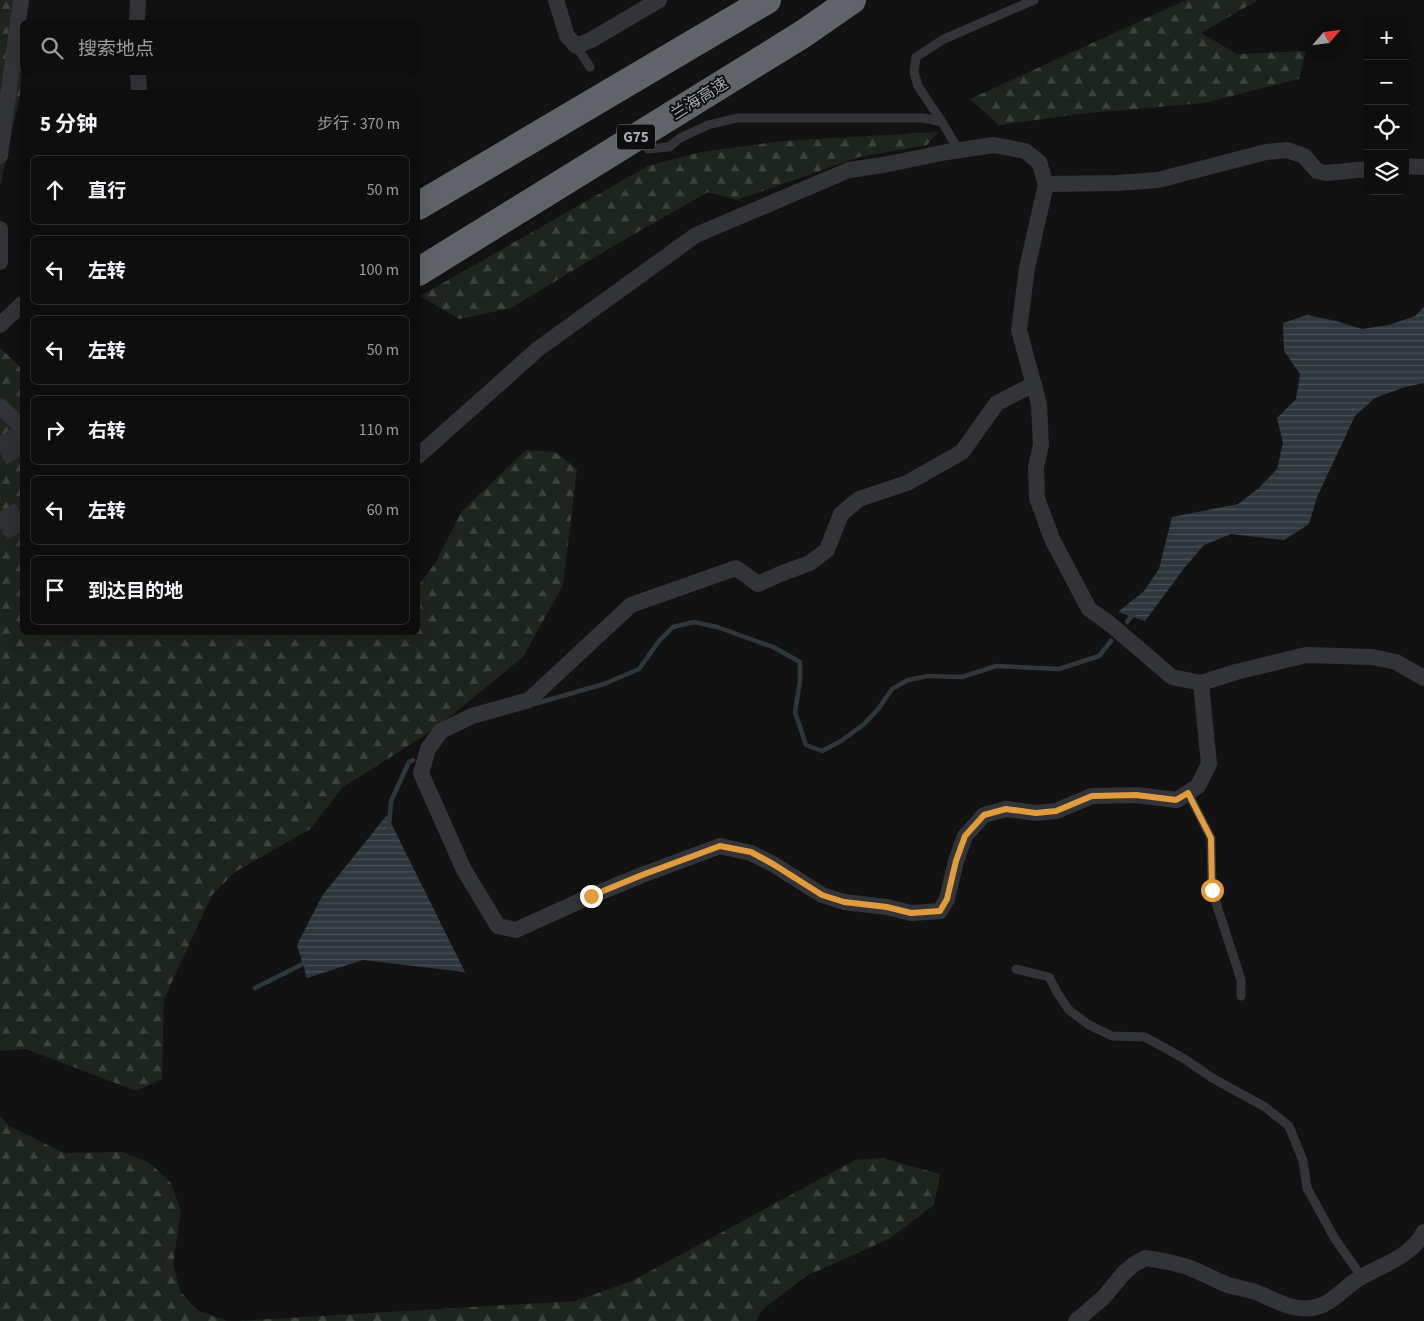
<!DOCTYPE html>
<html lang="zh">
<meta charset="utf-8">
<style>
body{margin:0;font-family:"Source Sans 3","Noto Sans SC",sans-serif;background:#1c1c1c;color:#f1f3f6}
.controls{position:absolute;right:15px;top:15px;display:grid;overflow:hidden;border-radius:8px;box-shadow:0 5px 20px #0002}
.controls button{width:45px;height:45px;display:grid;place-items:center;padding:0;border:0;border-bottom:1px solid #2e2e2e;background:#0e0e0e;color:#f1f3f6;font:25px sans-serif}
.compass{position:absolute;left:1304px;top:15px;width:45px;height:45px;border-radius:50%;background:#0e0e0e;box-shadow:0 5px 20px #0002;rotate:62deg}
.stop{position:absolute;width:15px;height:15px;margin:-11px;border:4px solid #e09c3d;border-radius:50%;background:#fff}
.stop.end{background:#e09c3d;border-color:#fff;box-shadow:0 1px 5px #0008}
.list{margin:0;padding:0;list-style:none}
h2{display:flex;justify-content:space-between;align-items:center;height:65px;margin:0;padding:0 20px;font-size:21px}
h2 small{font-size:16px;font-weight:400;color:#9b9c9e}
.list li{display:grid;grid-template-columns:32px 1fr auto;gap:15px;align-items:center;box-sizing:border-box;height:70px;margin:0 10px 10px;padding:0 10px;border:1px solid #2e2e2e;border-radius:8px}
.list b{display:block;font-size:19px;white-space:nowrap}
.list em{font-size:16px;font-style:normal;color:#9b9c9e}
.icon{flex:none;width:28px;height:28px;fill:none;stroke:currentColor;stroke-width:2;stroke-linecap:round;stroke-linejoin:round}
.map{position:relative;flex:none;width:1424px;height:1321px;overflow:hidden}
.search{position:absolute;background:#0e0e0e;box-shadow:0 5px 20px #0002;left:20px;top:20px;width:400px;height:55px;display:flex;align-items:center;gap:12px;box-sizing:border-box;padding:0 18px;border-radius:8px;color:#9b9c9e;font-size:19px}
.panel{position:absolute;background:#0e0e0e;box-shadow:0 5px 20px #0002;left:20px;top:90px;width:400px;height:545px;border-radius:8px}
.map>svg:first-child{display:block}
.forest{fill:url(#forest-firs)}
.water{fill:url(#water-rules)}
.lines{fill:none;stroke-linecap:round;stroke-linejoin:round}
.stream{stroke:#2e373c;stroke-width:4.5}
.motorway-tunnel{stroke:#2f3033;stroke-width:28;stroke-dasharray:28 14;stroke-linecap:butt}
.service{stroke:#333438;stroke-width:9}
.minor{stroke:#333438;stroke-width:16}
.motorway{stroke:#606368;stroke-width:28}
.route{stroke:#e09c3d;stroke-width:6}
.labels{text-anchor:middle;stroke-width:4;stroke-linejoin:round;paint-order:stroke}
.shield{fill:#0d0d0e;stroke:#777b81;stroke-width:1}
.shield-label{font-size:15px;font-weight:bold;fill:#a4aab2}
.street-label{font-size:16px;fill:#a4aab2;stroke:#0d0d0e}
</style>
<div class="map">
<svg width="1424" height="1321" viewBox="0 0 1424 1321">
<defs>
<pattern id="forest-firs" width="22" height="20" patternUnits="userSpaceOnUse" patternTransform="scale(1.25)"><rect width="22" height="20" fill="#1e251f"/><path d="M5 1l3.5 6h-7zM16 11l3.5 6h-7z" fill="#3c423d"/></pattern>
<pattern id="water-rules" width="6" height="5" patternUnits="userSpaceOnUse" patternTransform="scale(1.25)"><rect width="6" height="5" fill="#2e373c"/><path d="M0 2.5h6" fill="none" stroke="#495156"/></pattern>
</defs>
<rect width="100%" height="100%" fill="#121213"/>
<g class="forest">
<polygon points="0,0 28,0 26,22 22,22 22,65 20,95 0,187"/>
<polygon points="1186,0 1258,0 1201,33 1237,54 1306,51 1299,79 1204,103 1078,114 999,125 970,99"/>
<polygon points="938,132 927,145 859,157 737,200 708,192 615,245 511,308 459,319 420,296 648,166 701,152 782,141"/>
<polygon points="0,348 22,369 22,632 418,632 418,586 436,562 462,511 526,450 555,452 577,469 563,585 523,657 436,728 342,788 310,829 235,872 212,895 164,999 162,1079 136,1091 26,1049 0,1051"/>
<polygon points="0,1116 9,1126 64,1153 123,1152 150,1163 171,1183 181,1211 173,1265 180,1291 197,1310 227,1321 0,1321"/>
<polygon points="882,1158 940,1174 934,1205 889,1239 806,1276 762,1310 756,1321 239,1321 575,1301 632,1281 855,1160"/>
</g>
<g class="water">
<polygon points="1424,307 1424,383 1405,387 1375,398 1355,416 1317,497 1309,524 1284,540 1231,534 1204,545 1185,567 1145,621 1118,612 1144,591 1159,569 1172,517 1238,504 1259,488 1277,469 1283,443 1277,418 1296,399 1300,374 1284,351 1283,323 1307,315 1336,321 1362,329 1389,325 1415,316"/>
<polygon points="387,815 465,972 363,960 307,978 297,945 322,896"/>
</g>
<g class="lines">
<g class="stream">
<polyline points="1127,622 1134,613"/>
<polyline points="534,704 604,684 639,669 659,641 673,627 694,622 717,627 773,647 800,662 800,681 795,712 806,745 822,751 841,741 863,725 879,708 892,689 908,680 928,676 962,677 996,666 1059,669 1099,656 1111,641"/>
<polyline points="389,827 391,801 409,762 413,760"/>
<polyline points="255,988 307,962"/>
</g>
<g class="motorway-tunnel">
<polyline points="0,452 22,439"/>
<polyline points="0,528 22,515"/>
</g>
<g class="service">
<polyline points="576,46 590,67"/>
<polyline points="942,122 918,86 914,72 916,57 944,39 1034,0"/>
<polyline points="648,149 669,147 680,138 708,125 737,118 924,118 942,122 959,151"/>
<polyline points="1188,793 1211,838 1212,890 1241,980 1241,996"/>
<polyline points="1016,969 1049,977 1058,994 1069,1010 1089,1025 1112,1036 1145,1037 1183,1058 1214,1079 1265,1107 1289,1126 1303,1161 1307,1188 1335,1239 1361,1276"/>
</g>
<g class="minor">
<polyline points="556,0 567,36 576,46 591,40 659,0"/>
<polyline points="137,22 138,0"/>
<polyline points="138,72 139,92"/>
<polyline points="0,156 21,0"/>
<polyline points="1405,166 1424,167"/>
<polyline points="1046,184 1117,183 1158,180 1266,152 1287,150 1304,156 1317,171 1326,173 1368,169"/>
<polyline points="0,229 0,262"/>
<polyline points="0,325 22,304"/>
<polyline points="1034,384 997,403 962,452 907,483 859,499 841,514 827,550 810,563 780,574 758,584 736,568 631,605 529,700 472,716 441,731 428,749 421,773 464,870 498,926 516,930 591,896 642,875 720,846 751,853 773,864 822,895 844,902 887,907 911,913 940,911 947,899 956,861 965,836 984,815 1006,809 1037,813 1056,811 1092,796 1136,795 1177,800 1198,786 1209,764 1201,683"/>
<polyline points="0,406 22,427"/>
<polyline points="418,456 538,349 696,235 849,170 883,165 947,152 994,145 1025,151 1039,162 1046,184 1027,268 1019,330 1039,404 1041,445 1036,467 1037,498 1052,539 1089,609 1110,624 1172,677 1201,683 1236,672 1306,655 1372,657 1396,662 1424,678"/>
<path d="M1076,1321L1104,1297L1123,1274L1133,1265L1145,1258C1160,1260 1176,1263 1190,1268C1203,1273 1215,1280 1228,1285C1238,1288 1248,1289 1258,1293C1275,1300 1292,1311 1312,1308C1333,1305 1345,1285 1363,1276C1385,1264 1411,1256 1424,1232"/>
</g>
<g class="motorway">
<polyline points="418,206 767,0"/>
<polyline points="418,272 803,34 852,0"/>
</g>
</g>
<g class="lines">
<polyline class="route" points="591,896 642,875 720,846 751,852 773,864 822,895 844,902 887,907 911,913 940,911 947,899 956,861 965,836 984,815 1006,809 1036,813 1056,811 1092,796 1136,795 1176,800 1188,793 1211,838 1212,890"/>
</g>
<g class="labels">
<rect class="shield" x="617" y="124.5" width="38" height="25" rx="4"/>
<g class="shield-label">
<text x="636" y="142">G75</text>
</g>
<g class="street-label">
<text transform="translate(699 98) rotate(-32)" y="6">兰海高速</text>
</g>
</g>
</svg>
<div class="controls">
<button>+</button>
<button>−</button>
<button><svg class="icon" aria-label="locate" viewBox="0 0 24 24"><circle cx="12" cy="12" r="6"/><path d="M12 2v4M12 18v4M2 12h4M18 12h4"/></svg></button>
<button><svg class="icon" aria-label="layers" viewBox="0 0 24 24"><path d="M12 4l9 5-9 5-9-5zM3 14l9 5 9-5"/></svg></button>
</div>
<svg class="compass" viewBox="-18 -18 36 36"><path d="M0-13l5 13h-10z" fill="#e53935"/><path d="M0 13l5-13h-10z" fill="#9b9c9e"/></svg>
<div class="stop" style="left:1212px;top:890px"></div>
<div class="stop end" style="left:591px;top:896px"></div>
<div class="search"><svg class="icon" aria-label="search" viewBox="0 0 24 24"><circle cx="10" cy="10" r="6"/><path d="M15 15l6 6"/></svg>搜索地点</div>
<section class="panel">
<h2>5 分钟<small>步行 · 370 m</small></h2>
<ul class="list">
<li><svg class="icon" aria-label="ahead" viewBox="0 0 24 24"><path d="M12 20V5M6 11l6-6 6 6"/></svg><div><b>直行</b></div><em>50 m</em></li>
<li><svg class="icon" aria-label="left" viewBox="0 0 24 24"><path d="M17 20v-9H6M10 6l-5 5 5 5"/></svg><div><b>左转</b></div><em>100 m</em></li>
<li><svg class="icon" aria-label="left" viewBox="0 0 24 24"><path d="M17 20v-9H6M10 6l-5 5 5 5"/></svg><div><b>左转</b></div><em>50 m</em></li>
<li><svg class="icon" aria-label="right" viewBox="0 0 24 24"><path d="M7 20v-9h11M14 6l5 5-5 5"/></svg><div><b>右转</b></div><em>110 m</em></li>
<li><svg class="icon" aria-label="left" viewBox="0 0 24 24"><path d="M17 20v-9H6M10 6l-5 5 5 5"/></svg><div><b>左转</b></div><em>60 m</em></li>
<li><svg class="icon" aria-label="arrive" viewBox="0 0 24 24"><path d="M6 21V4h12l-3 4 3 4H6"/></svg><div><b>到达目的地</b></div></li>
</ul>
</section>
</div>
